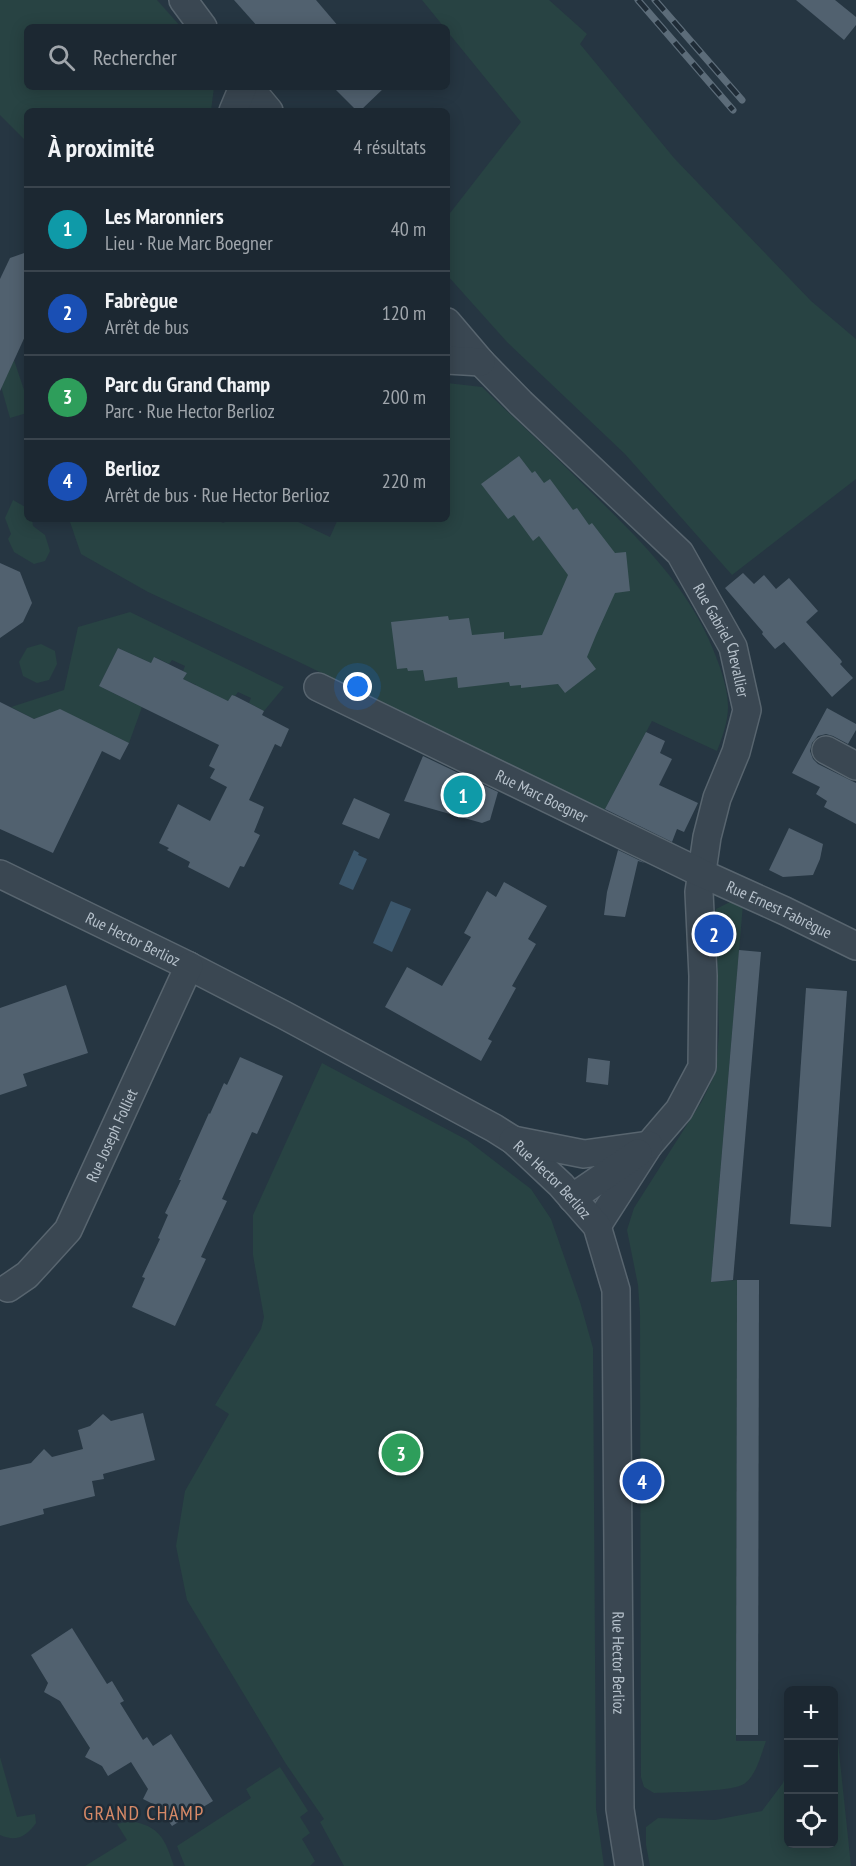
<!DOCTYPE html>
<html lang="fr">
<meta charset="utf-8">
<style>
body{margin:0;font-family:"PT Sans Narrow",sans-serif;background:#25303a;color:#f1f3f6}
.controls{position:absolute;right:18px;bottom:18px;display:grid;overflow:hidden;border-radius:9px;box-shadow:0 3px 15px #0003}
.controls button{width:54px;height:54px;display:grid;place-items:center;padding:0;border:0;border-bottom:2px solid #3a444d;background:#1c2832;color:#f1f3f6;font:30px sans-serif}
.you{position:absolute;left:358px;top:687px;width:21px;height:21px;margin:-15px;border:4px solid #fff;border-radius:50%;background:#1a73e8;box-shadow:0 0 0 9px #1a73e833}
.badge{display:grid;place-items:center;width:39px;height:39px;border-radius:50%;background:#8abfa5;color:#fff;font-size:20px;font-weight:700}
.pin{position:absolute;translate:-50% -50%;border:3px solid #fff;box-shadow:0 2px 6px #0006}
.list{margin:0;padding:0;list-style:none}
h2{display:flex;justify-content:space-between;align-items:center;height:78px;margin:0;padding:0 24px;font-size:26px}
h2 small{font-size:20px;font-weight:400;color:#a0a6ac}
.list li{display:grid;grid-template-columns:39px 1fr auto;gap:18px;align-items:center;box-sizing:border-box;height:84px;padding:0 24px;border-top:2px solid #3a444d}
.list b{display:block;font-size:22px;white-space:nowrap}
.list p{margin:0;font-size:20px;white-space:nowrap;color:#a0a6ac}
.list em{font-size:20px;font-style:normal;color:#a0a6ac}
.icon{flex:none;width:33px;height:33px;fill:none;stroke:currentColor;stroke-width:2;stroke-linecap:round;stroke-linejoin:round}
.map{position:relative;flex:none;width:856px;height:1866px;overflow:hidden}
.search{position:absolute;background:#1c2832;box-shadow:0 3px 15px #0003;left:24px;top:24px;width:426px;height:66px;display:flex;align-items:center;gap:15px;box-sizing:border-box;padding:0 21px;border-radius:9px;color:#a0a6ac;font-size:22px}
.panel{position:absolute;background:#1c2832;box-shadow:0 3px 15px #0003;left:24px;top:108px;width:426px;height:414px;border-radius:9px}
.map>svg:first-child{display:block}
.green{fill:#284343}
.water{fill:#3b566b}
.building{fill:#51616f}
.lines{fill:none;stroke-linecap:round;stroke-linejoin:round}
.minor-casing{stroke:#58656f;stroke-width:30}
.minor{stroke:#3a4752;stroke-width:27}
.rail-casing{stroke:#5c6c79;stroke-width:7}
.rail{stroke:#1f2c37;stroke-width:4.5;stroke-dasharray:14;stroke-linecap:butt}
.labels{text-anchor:middle;stroke-width:5;stroke-linejoin:round;paint-order:stroke}
.street-label{font-size:16px;fill:#b7c2cc;stroke:#1f2c37}
.quarter-label{font-size:20px;letter-spacing:1.5px;fill:#d78967;stroke:#1f2c37}
</style>
<div class="map">
<svg width="856" height="1866" viewBox="0 0 856 1866">
<rect width="100%" height="100%" fill="#263642"/>
<g class="green">
<polygon points="0,0 157,0 181,27 27,27 27,87 214,87 211,111 27,111 27,142 0,115"/>
<polygon points="422,0 549,0 587,34 580,44 674,158 811,301 856,339 856,479 732,575 625,454 507,342 447,275 447,217 521,122 447,31 447,27 444,27"/>
<polygon points="14,360 27,399 27,413 10,418 0,383"/>
<path d="M447,383L482,387C518,422 555,456 591,492C644,544 693,591 718,662C723,676 728,692 728,707C728,722 722,738 717,751L652,721L604,811L297,661L148,592L81,554L69,519H215L223,523L232,519H292L330,537L338,519H447Z"/>
<polygon points="13,500 27,508 27,519 32,519 33,526 45,535 50,551 45,561 34,564 14,552 8,539 11,534 5,518"/>
<polygon points="130,612 284,687 264,711 249,703 251,698 238,692 235,696 232,695 228,701 196,687 196,685 183,679 187,673 183,671 185,666 172,660 169,664 155,657 151,663 118,648 99,686 142,707 129,743 60,710 34,719 11,707 64,690 78,627"/>
<polygon points="41,644 55,651 57,664 49,680 37,683 23,676 19,662 27,648"/>
<path d="M734,900L743,904L711,1282L737,1280L736,1741H766C761,1754 756,1778 742,1785C728,1792 672,1792 654,1793L644,1787L641,1777L640,1313L638,1285L627,1230L634,1208L702,1101L716,1072L719,1033L716,909Z"/>
<polygon points="322,1063 467,1140 531,1189 551,1219 580,1302 593,1348 596,1809 604,1866 344,1866 320,1822 324,1819 286,1764 187,1600 176,1546 185,1491 229,1414 215,1405 261,1329 264,1317 253,1255 253,1215"/>
<polygon points="834,1713 835,1714 851,1866 650,1866 646,1845 646,1827 658,1818 715,1820 762,1811 783,1783 788,1767 788,1844 834,1844"/>
<path d="M0,1757L17,1817L35,1814L36,1823C26,1837 16,1842 0,1835Z"/>
<polygon points="280,1767 308,1811 300,1817 310,1833 302,1839 315,1861 310,1866 185,1866 177,1846 251,1798 246,1789"/>
<path d="M130,1821C160,1826 165,1839 174,1866H85L127,1840L117,1824Z"/>
</g>
<g class="water">
<polygon points="354,850 359,853 358,855 367,859 353,890 339,884"/>
<polygon points="391,901 411,909 392,952 373,943"/>
</g>
<g class="building">
<polygon points="234,0 316,0 339,27 258,27"/>
<polygon points="796,0 835,0 856,17 856,25 844,40"/>
<polygon points="333,87 385,87 360,111 357,111"/>
<polygon points="27,252 27,332 0,391 0,279 10,258"/>
<polygon points="519,456 532,473 535,471 544,483 550,479 573,510 577,508 589,525 592,523 615,553 626,552 630,591 615,593 596,635 587,657 596,669 565,693 558,684 521,688 521,685 510,686 509,682 458,688 457,677 425,681 423,670 408,671 407,668 397,669 391,622 448,616 449,620 469,618 472,635 504,632 504,639 542,635 568,575 539,536 533,541 514,515 508,519 481,484"/>
<polygon points="0,563 20,572 32,603 23,622 0,638"/>
<polygon points="743,573 754,584 764,575 776,589 789,578 818,611 806,622 841,660 842,662 840,664 853,678 832,697 784,642 775,649 762,634 763,632 725,588"/>
<polygon points="118,648 151,663 154,657 187,673 183,679 228,701 232,695 235,696 264,711 262,715 289,729 281,747 275,744 249,800 264,807 254,832 260,835 244,867 240,866 229,888 188,867 190,862 167,850 169,848 159,843 178,804 210,821 227,787 210,778 215,769 209,766 219,745 99,686"/>
<polygon points="0,702 34,719 60,709 129,743 120,760 102,751 53,853 0,829"/>
<polygon points="827,708 856,724 856,730 848,744 833,736 826,734 818,736 812,743 810,751 813,759 818,764 856,783 856,824 824,807 827,801 816,794 820,787 792,773"/>
<polygon points="646,732 665,741 660,753 672,759 659,785 698,803 684,832 677,829 672,842 605,809"/>
<polygon points="423,756 498,792 490,820 482,823 404,801"/>
<polygon points="354,798 390,814 379,839 342,824"/>
<polygon points="789,828 823,844 820,859 813,875 783,877 769,870"/>
<polygon points="618,850 645,863 638,861 625,917 604,915 607,892"/>
<polygon points="504,882 547,906 528,939 536,944 512,986 516,988 488,1039 492,1041 481,1061 385,1007 407,967 442,986 471,937 464,933 487,891 496,897"/>
<polygon points="739,950 761,952 733,1280 711,1282"/>
<polygon points="66,985 88,1053 23,1074 27,1086 0,1095 0,1008"/>
<polygon points="806,988 847,991 831,1227 790,1224"/>
<polygon points="240,1057 283,1076 257,1134 252,1132 222,1199 227,1201 201,1257 206,1259 175,1326 132,1307 145,1278 142,1277 160,1239 158,1238 168,1215 165,1213 181,1180 179,1180 209,1113 210,1114 224,1083 227,1085"/>
<polygon points="588,1058 610,1061 608,1085 586,1082"/>
<polygon points="737,1280 759,1280 758,1735 736,1735"/>
<polygon points="143,1413 155,1460 103,1474 104,1479 92,1481 95,1496 43,1509 44,1514 0,1526 0,1470 31,1463 44,1449 52,1457 83,1449 78,1430 90,1426 103,1414 111,1421"/>
<polygon points="72,1628 107,1684 112,1681 124,1701 120,1703 143,1740 147,1737 153,1746 171,1734 213,1801 172,1826 159,1807 143,1799 148,1789 131,1762 108,1776 102,1766 85,1757 90,1748 60,1701 44,1692 48,1683 31,1655"/>
</g>
<g class="lines">
<defs>
<g id="minor">
<polyline points="183,0 203,27"/>
<polyline points="249,87 269,111"/>
<polyline points="233,111 243,87"/>
<path id="s1" d="M447,322L481,362L521,403L680,553L733,647L747,710L736,752L717,798L707,837L699,892L703,976L702,1067L679,1110L649,1145L597,1226"/>
<polyline points="447,360 481,362"/>
<path id="s2" d="M318,687L701,873L785,911L856,946"/>
<polyline points="826,750 856,766"/>
<path id="s3" d="M0,874L189,966L284,1015L494,1128L513,1140L561,1185L597,1226L616,1290L620,1809L629,1866"/>
<polyline points="513,1140 584,1154 649,1145"/>
<polyline points="572,1198 638,1153"/>
<path id="s4" d="M8,1288L27,1275L68,1230L189,966"/>
</g>
</defs>
<use href="#minor" class="minor-casing"/>
<use href="#minor" class="minor"/>
<defs>
<g id="rail">
<polyline points="638,0 733,110"/>
<polyline points="655,0 742,100"/>
</g>
</defs>
<use href="#rail" class="rail-casing"/>
<use href="#rail" class="rail"/>
</g>
<g class="labels">
<g class="street-label">
<text dy="6" stroke="none"><textPath href="#s1" startOffset="426">Rue Gabriel Chevallier</textPath></text>
<text dy="6" stroke="none"><textPath href="#s2" startOffset="249">Rue Marc Boegner</textPath></text>
<text dy="6" stroke="none"><textPath href="#s2" startOffset="512">Rue Ernest Fabrègue</textPath></text>
<text dy="6" stroke="none"><textPath href="#s3" startOffset="148">Rue Hector Berlioz</textPath></text>
<text dy="6" stroke="none"><textPath href="#s4" startOffset="188">Rue Joseph Folliet</textPath></text>
<text dy="6" stroke="none"><textPath href="#s3" startOffset="634">Rue Hector Berlioz</textPath></text>
<text dy="6" stroke="none"><textPath href="#s3" startOffset="1138">Rue Hector Berlioz</textPath></text>
</g>
<g class="quarter-label">
<text x="144" y="1820">GRAND CHAMP</text>
</g>
</g>
</svg>
<div class="controls">
<button>+</button>
<button>−</button>
<button><svg class="icon" aria-label="locate" viewBox="0 0 24 24"><circle cx="12" cy="12" r="6"/><path d="M12 2v4M12 18v4M2 12h4M18 12h4"/></svg></button>
</div>
<div class="you"></div>
<div class="pin badge" style="left:463px;top:795px;background:#0f9aa8">1</div>
<div class="pin badge" style="left:714px;top:934px;background:#1a4fb4">2</div>
<div class="pin badge" style="left:401px;top:1453px;background:#2e9e5b">3</div>
<div class="pin badge" style="left:642px;top:1481px;background:#1a4fb4">4</div>
<div class="search"><svg class="icon" aria-label="search" viewBox="0 0 24 24"><circle cx="10" cy="10" r="6"/><path d="M15 15l6 6"/></svg>Rechercher</div>
<section class="panel">
<h2>À proximité<small>4 résultats</small></h2>
<ul class="list">
<li><span class="badge" style="background:#0f9aa8">1</span><div><b>Les Maronniers</b><p>Lieu · Rue Marc Boegner</p></div><em>40 m</em></li>
<li><span class="badge" style="background:#1a4fb4">2</span><div><b>Fabrègue</b><p>Arrêt de bus</p></div><em>120 m</em></li>
<li><span class="badge" style="background:#2e9e5b">3</span><div><b>Parc du Grand Champ</b><p>Parc · Rue Hector Berlioz</p></div><em>200 m</em></li>
<li><span class="badge" style="background:#1a4fb4">4</span><div><b>Berlioz</b><p>Arrêt de bus · Rue Hector Berlioz</p></div><em>220 m</em></li>
</ul>
</section>
</div>
